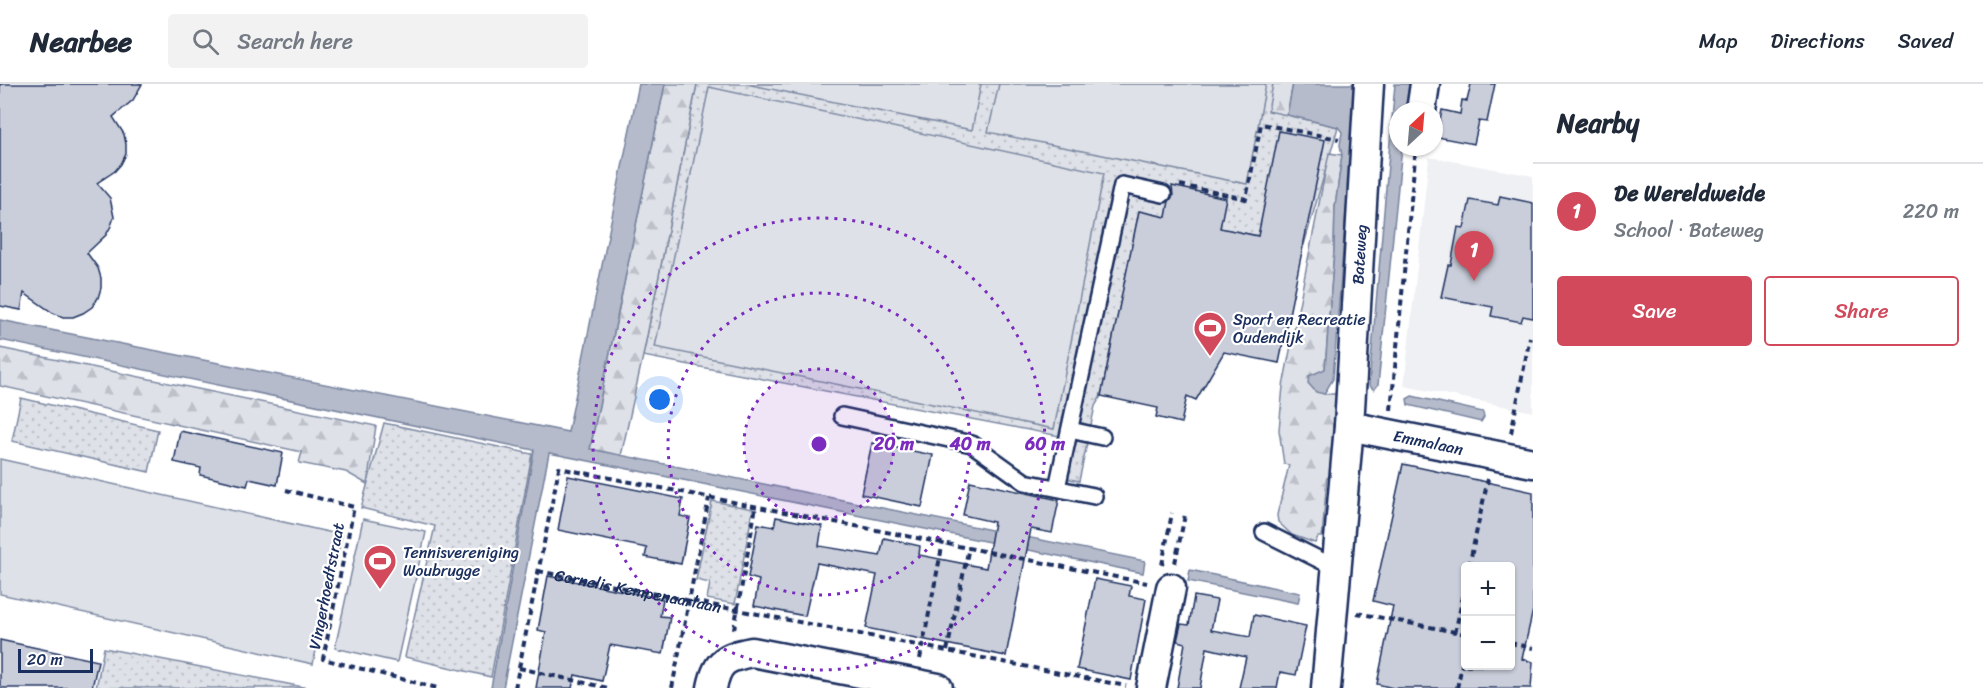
<!DOCTYPE html>
<meta charset="utf-8">
<style>
body{margin:0;font-family:Sriracha,sans-serif;background:#f2f2f3;color:#1f2937}
.controls{position:absolute;right:18px;bottom:18px;display:grid;overflow:hidden;border-radius:6px;box-shadow:0 2px 4px #0004}
.controls button{width:54px;height:54px;display:grid;place-items:center;padding:0;border:0;border-bottom:2px solid #e0e1e3;background:#fff;color:#1f2937;font:30px sans-serif}
.compass{position:absolute;left:1389px;top:18px;width:54px;height:54px;border-radius:50%;background:#fff;box-shadow:0 2px 4px #0004;rotate:26deg}
.scale{position:absolute;left:18px;bottom:15px;width:75px;box-sizing:border-box;padding-left:6px;border:3px solid #1b2f5e;border-top:0;font-size:16px;line-height:21px;white-space:nowrap;color:#1b2f5e;-webkit-text-stroke:4px #fff;paint-order:stroke}
.you{position:absolute;left:660px;top:316px;width:21px;height:21px;margin:-15px;border:4px solid #fff;border-radius:50%;background:#1a73e8;box-shadow:0 0 0 9px #1a73e833}
.badge{display:grid;place-items:center;width:39px;height:39px;border-radius:50%;background:#d1495b;color:#fff;font-size:20px;font-weight:700}
.pin{position:absolute;translate:-50% -50px;filter:drop-shadow(0 2px 3px #0008)}
.pin::after{content:'';position:absolute;top:32px;width:21px;height:18px;background:inherit;clip-path:polygon(0 0,100% 0,50% 100%)}
.list{margin:0;padding:0;list-style:none}
h2{display:flex;justify-content:space-between;align-items:center;height:78px;margin:0;padding:0 24px;font-size:26px}
h2 small{font-size:20px;font-weight:400;color:#747a83}
.list li{display:grid;grid-template-columns:39px 1fr auto;gap:18px;align-items:center;box-sizing:border-box;height:96px;padding:0 24px;border-top:2px solid #e0e1e3}
.list b{display:block;font-size:22px;white-space:nowrap}
.list p{margin:0;font-size:20px;white-space:nowrap;color:#747a83}
.list em{font-size:20px;font-style:normal;color:#747a83}
.actions{display:flex;gap:12px;padding:18px 24px}
.actions a{flex:1;padding:14px 0;border:2px solid #d1495b;border-radius:6px;text-align:center;font-size:21px;color:#d1495b}
.actions .main{background:#d1495b;color:#fff}
.icon{flex:none;width:33px;height:33px;fill:none;stroke:currentColor;stroke-width:2;stroke-linecap:round;stroke-linejoin:round}
.map{position:relative;flex:none;width:1533px;height:604px;overflow:hidden}
header{display:flex;align-items:center;gap:36px;box-sizing:border-box;height:84px;padding:0 30px;background:#fff;border-bottom:2px solid #e0e1e3}
header strong{font-size:28px}
nav{display:flex;gap:33px;margin-inline-start:auto;font-size:21px}
.search{width:420px;height:54px;background:#f2f2f3;display:flex;align-items:center;gap:15px;box-sizing:border-box;padding:0 21px;border-radius:6px;color:#747a83;font-size:22px}
main{display:flex}
aside{flex:1;background:#fff}
.map>svg:first-child{display:block}
.built{fill:#eff0f4}
.green{fill:url(#green-dots);stroke:#7c88a2;stroke-width:1.5}
.forest{fill:url(#forest-firs);stroke:#7c88a2;stroke-width:1.5}
.pitch{fill:#dee1e7;stroke:#7c88a2;stroke-width:1.5}
.water{fill:#b5bbca;stroke:#77839f;stroke-width:1.5}
.building{fill:#caceda;stroke:#1b2f5e;stroke-width:1.5;fill-rule:evenodd}
.lines{fill:none;stroke-linecap:round;stroke-linejoin:round}
.service-casing{stroke:#1b2f5e;stroke-width:20}
.minor-casing{stroke:#1b2f5e;stroke-width:33}
.path{stroke:#1b2f5e;stroke-width:4;stroke-dasharray:6 4.5;stroke-linecap:butt}
.service{stroke:#fff;stroke-width:15}
.minor{stroke:#fff;stroke-width:28}
.ring{fill:none;stroke:#7b2cbf;stroke-width:3;stroke-dasharray:3 6}
.labels{text-anchor:middle;stroke-width:4.5;stroke-linejoin:round;paint-order:stroke}
.street-label{font-size:16px;fill:#1b2f5e;stroke:#fff}
.poi-label{font-size:16px;fill:#1b2f5e;stroke:#fff;text-anchor:start}
.centre{fill:#7b2cbf;stroke:#fff;stroke-width:3}
.ring-label{font-size:18px;text-anchor:middle;font-weight:bold;fill:#7b2cbf;stroke:#fff;stroke-width:4.5;stroke-linejoin:round;paint-order:stroke}
</style>
<header>
<strong>Nearbee</strong>
<div class="search"><svg class="icon" aria-label="search" viewBox="0 0 24 24"><circle cx="10" cy="10" r="6"/><path d="M15 15l6 6"/></svg>Search here</div>
<nav><a>Map</a><a>Directions</a><a>Saved</a></nav>
</header>
<main>
<div class="map">
<svg width="1533" height="604" viewBox="0 0 1533 604">
<defs>
<pattern id="green-dots" width="8" height="8" patternUnits="userSpaceOnUse" patternTransform="scale(1.5)"><rect width="8" height="8" fill="#dee1e7"/><path d="M2 2h.1M6 6h.1" fill="none" stroke="#bec1c9" stroke-width="1.8" stroke-linecap="round"/></pattern>
<pattern id="forest-firs" width="22" height="20" patternUnits="userSpaceOnUse" patternTransform="scale(1.5)"><rect width="22" height="20" fill="#dee1e7"/><path d="M5 1l3.5 6h-7zM16 11l3.5 6h-7z" fill="#bec1c9"/></pattern>
</defs>
<rect width="100%" height="100%" fill="#fff"/>
<filter id="ink" filterUnits="userSpaceOnUse"><feTurbulence type="fractalNoise" baseFrequency=".0167" numOctaves="2"/><feDisplacementMap in="SourceGraphic" scale="12" xChannelSelector="R" yChannelSelector="G"/><feConvolveMatrix kernelMatrix="1 2 1 2 8 2 1 2 1" color-interpolation-filters="sRGB"/></filter>
<g filter="url(#ink)">
<polygon class="built" points="1429,73 1533,92 1533,328 1404,302"/>
<g class="green">
<polygon points="697,0 1293,0 1287,31 1338,43 1304,161 1139,128 1101,312 1095,322 1079,397 1057,392 1065,353 643,272"/>
<polygon points="21,314 158,346 149,388 12,357"/>
<polygon points="384,339 532,370 491,593 405,573 435,442 361,424"/>
<polygon points="712,417 753,425 735,520 707,515 710,499 696,496"/>
<polygon points="104,564 308,604 96,604"/>
</g>
<g class="forest">
<polygon points="665,0 697,0 643,272 621,372 590,365"/>
<polygon points="1273,0 1293,0 1287,31 1268,27"/>
<polygon points="1329,69 1342,71 1335,123 1334,167 1325,286 1309,292 1324,310 1339,310 1333,394 1327,394 1322,453 1318,453 1315,459 1292,451 1278,438 1277,431 1289,381 1284,380 1279,346 1283,302"/>
<polygon points="0,264 376,342 367,400 346,388 299,379 302,368 0,302"/>
</g>
<g class="pitch">
<polygon points="746,0 981,0 972,46"/>
<polygon points="999,0 1266,0 1247,100 988,48"/>
<polygon points="709,3 1104,89 1054,345 655,263"/>
<polygon points="0,375 342,451 313,580 0,510"/>
<polygon points="363,435 426,448 397,578 335,564"/>
</g>
<g class="water">
<polygon points="639,0 665,0 590,365 1145,477 1143,489 549,369 503,604 491,604 534,366 0,256 0,236 568,348"/>
<polygon points="1293,0 1356,0 1333,295 1324,310 1316,308 1308,299 1309,292 1325,285 1334,167 1335,123 1342,71 1340,61 1342,48 1338,43 1287,31"/>
<polygon points="1395,0 1409,0 1406,27 1398,27 1398,63 1402,63 1378,301 1374,306 1369,301"/>
<polygon points="1412,312 1483,328 1484,333 1481,338 1408,321 1407,315"/>
<polygon points="1190,486 1300,509 1298,519 1188,497"/>
</g>
<g class="building">
<polygon points="0,0 142,0 133,16 113,33 124,50 126,60 126,70 121,80 115,87 97,99 110,114 114,133 111,142 106,151 87,169 98,184 101,194 101,204 98,214 92,223 83,229 73,233 63,233 53,229 24,209 21,226 0,222"/>
<polygon points="1471,0 1495,0 1487,38 1479,37 1474,60 1437,53 1442,26 1460,30 1462,16 1467,17"/>
<polygon points="1279,47 1325,56 1279,279 1224,268 1196,316 1187,312 1181,339 1156,333 1158,324 1101,312 1139,127 1166,133 1169,117 1173,112 1172,102 1226,114 1220,144 1258,152"/>
<polygon points="1500,112 1533,119 1533,234 1523,232 1521,238 1491,232 1493,223 1441,213 1448,181 1451,181 1458,143 1464,144 1470,116 1498,121"/>
<polygon points="180,347 283,369 277,401 249,395 247,402 200,391 201,384 174,378"/>
<polygon points="872,359 933,371 922,423 861,410"/>
<path d="M1403,380L1533,408V526L1522,575L1533,578L1531,604H1393L1377,600L1393,522L1373,517ZM1466,483H1510V582H1466Z"/>
<polygon points="568,392 683,415 680,432 690,434 681,480 645,473 647,464 558,446"/>
<polygon points="970,397 1059,416 1052,449 1031,445 1006,572 866,544 877,491 817,479 805,532 754,522 759,496 748,493 758,440 774,443 776,433 822,442 819,462 880,472 884,454 920,462 919,471 986,484 994,438 963,431"/>
<polygon points="548,492 663,515 660,532 670,533 663,570 610,561 602,597 575,591 572,604 536,604 546,548 538,546"/>
<polygon points="1095,495 1131,502 1129,512 1146,515 1131,596 1077,585"/>
<polygon points="1194,512 1217,516 1211,546 1250,553 1254,531 1306,542 1296,591 1280,588 1277,604 1239,604 1246,573 1207,564 1200,604 1177,604 1185,559 1177,557 1181,540 1189,541"/>
<polygon points="0,556 98,577 92,604 0,604"/>
</g>
<g class="lines">
<defs>
<g id="service">
<polyline points="842,332 972,360 1025,398 1094,412"/>
<polyline points="1070,346 1102,353"/>
<polyline points="1057,404 1122,101 1163,110"/>
<polyline points="1264,448 1336,484"/>
</g>
<g id="minor">
<polyline points="1421,27 1425,0"/>
<path id="s2" d="M1349,342L1533,379"/>
<path d="M712,604C717,577 726,573 752,568L938,604"/>
<polyline points="1151,604 1171,504"/>
<path id="s3" d="M1326,604L1349,342L1369,0"/>
</g>
</defs>
<use href="#service" class="service-casing"/>
<use href="#minor" class="minor-casing"/>
<g class="path">
<polyline points="1180,101 1246,115 1261,40 1339,55"/>
<polyline points="1391,326 1416,63"/>
<polyline points="1511,349 1530,253"/>
<polyline points="286,406 354,423 323,575 437,604"/>
<polyline points="1175,479 1185,431"/>
<polyline points="1162,481 1172,429"/>
<polyline points="1469,482 1488,395"/>
<path id="s1" d="M538,487L1126,602"/>
<polyline points="1357,529 1466,550"/>
<polyline points="734,545 756,422"/>
<polyline points="1455,549 1466,499"/>
<polyline points="1510,559 1533,564"/>
<polyline points="947,567 969,463"/>
<polyline points="920,575 943,458"/>
<polyline points="519,584 608,604"/>
<polyline points="515,604 559,384 1147,499"/>
<polyline points="672,604 709,414"/>
<polyline points="1457,604 1466,563"/>
</g>
<use href="#service" class="service"/>
<use href="#minor" class="minor"/>
</g>
</g>
<circle cx="819" cy="360" r="75" fill="#7b2cbf" fill-opacity=".12"/>
<g class="ring">
<circle cx="819" cy="360" r="75"/>
<circle cx="819" cy="360" r="151"/>
<circle cx="819" cy="360" r="226"/>
</g>
<defs>
<symbol id="stadium-pin" viewBox="-11 -11 22 30"><path d="M0 17L-7.5 6A9.5 9.5 0 1 1 7.5 6Z" fill="#d1495b" stroke="#fff"/><path d="M0-5a6.5 5 0 1 0 0 10a6.5 5 0 1 0 0-10ZM-3.5-1.8h7v3.6h-7Z" fill="#fff"/></symbol>
</defs>
<g fill-rule="evenodd">
<use href="#stadium-pin" x="1191" y="225" width="38" height="52"/>
<use href="#stadium-pin" x="361" y="458" width="38" height="52"/>
</g>
<g class="labels">
<g class="street-label">
<text dy="6" stroke="none"><textPath href="#s3" startOffset="435">Bateweg</textPath></text>
<text dy="6" stroke="none"><textPath href="#s2" startOffset="81">Emmalaan</textPath></text>
<text transform="translate(326 502) rotate(-79)" y="6">Vingerhoedtstraat</text>
<text dy="6" stroke="none"><textPath href="#s1" startOffset="102">Cornelis Kempenaarlaan</textPath></text>
</g>
<g class="poi-label">
<text x="1233" y="241">Sport en Recreatie<tspan x="1233" dy="18">Oudendijk</tspan></text>
<text x="403" y="474">Tennisvereniging<tspan x="403" dy="18">Woubrugge</tspan></text>
</g>
</g>
<circle cx="819" cy="360" r="9" class="centre"/>
<g class="ring-label">
<text x="894" y="366">20 m</text>
<text x="970" y="366">40 m</text>
<text x="1045" y="366">60 m</text>
</g>
</svg>
<div class="controls">
<button>+</button>
<button>−</button>
</div>
<svg class="compass" viewBox="-18 -18 36 36"><path d="M0-13l5 13h-10z" fill="#e53935"/><path d="M0 13l5-13h-10z" fill="#747a83"/></svg>
<div class="scale">20 m</div>
<div class="you"></div>
<div class="pin badge" style="left:1474px;top:197px">1</div>
</div>
<aside>
<h2>Nearby<small></small></h2>
<ul class="list">
<li><span class="badge">1</span><div><b>De Wereldweide</b><p>School · Bateweg</p></div><em>220 m</em></li>
</ul>
<div class="actions"><a class="main">Save</a><a>Share</a></div>
</aside>
</main>
